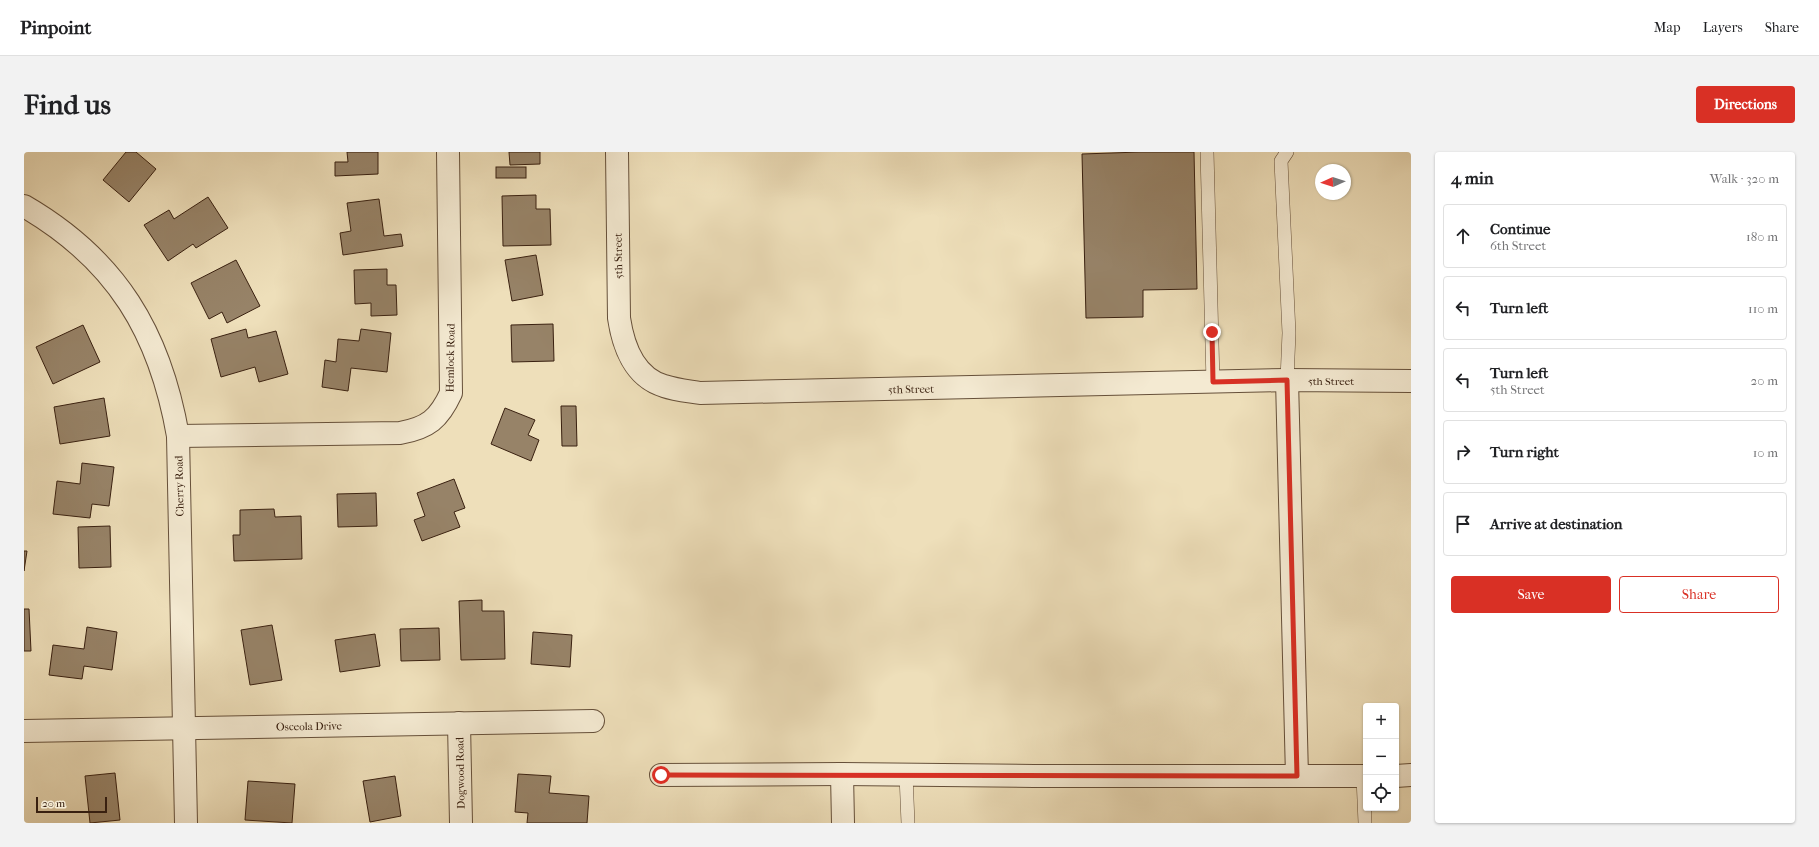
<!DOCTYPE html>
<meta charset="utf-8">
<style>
body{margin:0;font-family:"IM FELL French Canon",serif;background:#f2f2f2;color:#202124}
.controls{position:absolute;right:12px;bottom:12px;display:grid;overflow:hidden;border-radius:4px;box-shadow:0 1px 3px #0004}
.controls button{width:36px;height:36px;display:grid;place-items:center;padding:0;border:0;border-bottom:1px solid #e0e0e0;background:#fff;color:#202124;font:20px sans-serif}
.compass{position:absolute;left:1291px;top:12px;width:36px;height:36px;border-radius:50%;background:#fff;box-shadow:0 1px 3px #0004;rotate:267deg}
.scale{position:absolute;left:12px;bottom:10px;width:71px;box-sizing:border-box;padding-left:4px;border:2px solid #392010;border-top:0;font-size:11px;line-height:14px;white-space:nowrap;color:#392010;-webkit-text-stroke:3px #f4ead2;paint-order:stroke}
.stop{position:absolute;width:12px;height:12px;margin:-9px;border:3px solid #d93025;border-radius:50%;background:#fff}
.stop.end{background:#d93025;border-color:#fff;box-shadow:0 1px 4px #0008}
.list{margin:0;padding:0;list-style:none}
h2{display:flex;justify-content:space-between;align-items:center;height:52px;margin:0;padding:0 16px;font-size:17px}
h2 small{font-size:13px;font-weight:400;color:#757577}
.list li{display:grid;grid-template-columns:26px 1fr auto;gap:12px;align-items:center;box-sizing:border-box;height:64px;margin:0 8px 8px;padding:0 8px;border:1px solid #e0e0e0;border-radius:4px}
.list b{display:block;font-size:15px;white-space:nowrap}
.list p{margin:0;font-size:13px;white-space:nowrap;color:#757577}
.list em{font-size:13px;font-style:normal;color:#757577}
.actions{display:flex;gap:8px;padding:12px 16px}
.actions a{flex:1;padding:9px 0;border:1px solid #d93025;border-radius:4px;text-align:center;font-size:14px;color:#d93025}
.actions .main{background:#d93025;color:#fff}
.icon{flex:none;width:22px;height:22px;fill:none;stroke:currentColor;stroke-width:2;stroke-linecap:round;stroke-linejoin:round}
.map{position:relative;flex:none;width:1387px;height:671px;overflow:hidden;border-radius:4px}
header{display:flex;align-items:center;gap:24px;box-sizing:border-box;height:56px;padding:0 20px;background:#fff;border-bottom:1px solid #e0e0e0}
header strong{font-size:19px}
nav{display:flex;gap:22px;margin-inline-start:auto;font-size:14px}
.intro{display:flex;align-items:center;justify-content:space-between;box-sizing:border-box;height:96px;padding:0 24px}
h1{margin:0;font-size:28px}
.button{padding:10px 18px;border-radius:4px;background:#d93025;color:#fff;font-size:14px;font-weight:700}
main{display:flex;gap:24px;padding:0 24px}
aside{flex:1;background:#fff;border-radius:4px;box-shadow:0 1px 3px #0004}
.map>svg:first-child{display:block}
.building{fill:#978368;stroke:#392010}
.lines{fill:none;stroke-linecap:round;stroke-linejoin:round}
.service-casing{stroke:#66503a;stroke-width:14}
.minor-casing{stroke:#66503a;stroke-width:24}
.tertiary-casing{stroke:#66503a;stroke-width:24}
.service{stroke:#f4ead2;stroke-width:13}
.minor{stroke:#f4ead2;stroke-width:22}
.tertiary{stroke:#f4ead2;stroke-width:22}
.route{stroke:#d93025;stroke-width:5}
.labels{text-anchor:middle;stroke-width:4;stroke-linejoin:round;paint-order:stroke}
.street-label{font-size:11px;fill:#392010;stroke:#f4ead2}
</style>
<header>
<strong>Pinpoint</strong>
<nav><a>Map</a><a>Layers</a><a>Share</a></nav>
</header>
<div class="intro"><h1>Find us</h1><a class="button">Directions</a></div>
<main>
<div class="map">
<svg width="1387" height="671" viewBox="0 0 1387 671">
<rect width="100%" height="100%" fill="#eedfba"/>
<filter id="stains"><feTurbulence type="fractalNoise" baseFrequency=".005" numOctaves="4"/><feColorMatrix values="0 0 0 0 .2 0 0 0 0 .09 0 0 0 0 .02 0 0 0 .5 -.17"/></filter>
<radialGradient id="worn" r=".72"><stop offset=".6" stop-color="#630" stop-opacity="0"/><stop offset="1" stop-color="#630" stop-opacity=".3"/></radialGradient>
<g class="building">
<polygon points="102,0 112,0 132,17 105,50 79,28"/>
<polygon points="323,0 354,0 354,22 311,24 311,10 324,10"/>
<polygon points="485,0 516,0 516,12 486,13"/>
<polygon points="1116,0 1170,0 1173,137 1119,138 1119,165 1062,166 1058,2"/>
<rect x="472" y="15" width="30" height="11"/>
<polygon points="512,43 512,57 526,57 527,93 479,94 478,44"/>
<polygon points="184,45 204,76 172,96 169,92 144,109 120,73 145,58 150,67"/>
<polygon points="355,47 360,84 377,82 379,94 319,103 316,81 327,79 323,51"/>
<polygon points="512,103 519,143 488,149 481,108"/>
<polygon points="212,108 236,154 203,171 198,160 185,167 167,131"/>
<polygon points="363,117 363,133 372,133 373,163 347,164 347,151 331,152 330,118"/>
<polygon points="529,172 530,209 488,210 487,173"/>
<polygon points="59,173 76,210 29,232 12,195"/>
<polygon points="222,177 224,186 252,179 264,222 235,230 231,215 197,225 187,187"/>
<polygon points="337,177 367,181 363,220 327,216 324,239 298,235 301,208 312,210 314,187 335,189"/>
<polygon points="80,246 86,284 36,292 30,255"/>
<polygon points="537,254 552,254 553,294 538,294"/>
<polygon points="481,256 511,268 504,283 515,288 507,309 467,292"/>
<polygon points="58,311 90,315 85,354 68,352 66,366 29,362 33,329 56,332"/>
<polygon points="430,327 441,356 430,360 436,375 398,389 390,368 401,364 393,341"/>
<polygon points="352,341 353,374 314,375 313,342"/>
<polygon points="250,357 251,365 277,364 278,407 210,409 209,383 216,383 216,358"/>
<polygon points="86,374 87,415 55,416 54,375"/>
<polygon points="0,399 3,399 0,419"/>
<polygon points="458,448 458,459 480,459 481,507 437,508 435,449"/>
<polygon points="0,457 5,457 7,499 0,499"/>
<polygon points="248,473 258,528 226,533 217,478"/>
<polygon points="63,475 93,480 88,518 60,514 58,527 25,523 29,493 60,497"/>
<polygon points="415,476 416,508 377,509 376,477"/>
<polygon points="509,480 548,483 546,515 507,512"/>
<polygon points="351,482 356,514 316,520 311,488"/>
<polygon points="91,621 96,668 66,671 61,624"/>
<polygon points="494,622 527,624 525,641 565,644 563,671 503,671 504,661 491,660"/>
<polygon points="371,624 377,664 346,670 339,629"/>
<polygon points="224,629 271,632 268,671 221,668"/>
</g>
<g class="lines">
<defs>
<g id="service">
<polyline points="1183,0 1189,230"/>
<polyline points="1263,228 1265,181 1257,9 1263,0"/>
<polyline points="882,623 884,671"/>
<polyline points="1339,625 1341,671"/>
</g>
<g id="minor">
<path d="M593,0L595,166C599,193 610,225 640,234C652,238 664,239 676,241L1263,228L1387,229"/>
<polyline points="1263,228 1273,624"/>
<path d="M154,284L376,281C404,276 415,267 427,241L424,0"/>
<polyline points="435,571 437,671"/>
<polyline points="0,579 569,569"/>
<polyline points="818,622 819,671"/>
<polyline points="637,623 818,622 1010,624 1342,624"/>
<polyline points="1372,624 1387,623"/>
</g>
<path id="tertiary" d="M0,54C93,108 136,181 154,284L162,671"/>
</defs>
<use href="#service" class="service-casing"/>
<use href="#minor" class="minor-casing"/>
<use href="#tertiary" class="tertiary-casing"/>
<use href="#service" class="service"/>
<use href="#minor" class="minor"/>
<use href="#tertiary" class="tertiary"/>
</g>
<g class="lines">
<polyline class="route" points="637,623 1273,624 1263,228 1189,230 1188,180"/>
</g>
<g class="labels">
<g class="street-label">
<text transform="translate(594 104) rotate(-91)" y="4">5th Street</text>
<text transform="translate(426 206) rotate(-89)" y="4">Hemlock Road</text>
<text x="1307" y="233">5th Street</text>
<text transform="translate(887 237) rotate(-1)" y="4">5th Street</text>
<text transform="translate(155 334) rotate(-91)" y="4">Cherry Road</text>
<text transform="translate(285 574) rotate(-1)" y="4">Osceola Drive</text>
<text transform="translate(436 621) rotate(-91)" y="4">Dogwood Road</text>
</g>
</g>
<rect width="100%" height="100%" filter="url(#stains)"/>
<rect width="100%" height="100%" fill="url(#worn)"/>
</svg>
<div class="controls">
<button>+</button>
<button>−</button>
<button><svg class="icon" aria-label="locate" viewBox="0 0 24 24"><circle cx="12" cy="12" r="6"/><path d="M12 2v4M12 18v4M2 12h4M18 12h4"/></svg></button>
</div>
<svg class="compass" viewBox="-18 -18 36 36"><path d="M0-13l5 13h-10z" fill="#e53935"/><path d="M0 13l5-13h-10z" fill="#757577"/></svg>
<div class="scale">20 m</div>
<div class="stop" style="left:637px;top:623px"></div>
<div class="stop end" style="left:1188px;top:180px"></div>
</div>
<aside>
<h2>4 min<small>Walk · 320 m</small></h2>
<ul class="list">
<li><svg class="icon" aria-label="ahead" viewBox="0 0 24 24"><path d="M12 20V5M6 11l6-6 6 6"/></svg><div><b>Continue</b><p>6th Street</p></div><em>180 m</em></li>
<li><svg class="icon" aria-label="left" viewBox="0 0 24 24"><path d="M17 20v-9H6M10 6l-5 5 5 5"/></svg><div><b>Turn left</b></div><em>110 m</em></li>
<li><svg class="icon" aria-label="left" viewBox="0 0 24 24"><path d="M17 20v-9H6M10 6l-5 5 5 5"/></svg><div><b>Turn left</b><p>5th Street</p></div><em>20 m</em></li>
<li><svg class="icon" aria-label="right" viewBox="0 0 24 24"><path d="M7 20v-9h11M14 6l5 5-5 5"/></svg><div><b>Turn right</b></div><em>10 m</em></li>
<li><svg class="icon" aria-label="arrive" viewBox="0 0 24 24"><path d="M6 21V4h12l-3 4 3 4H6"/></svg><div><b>Arrive at destination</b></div></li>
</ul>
<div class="actions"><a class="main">Save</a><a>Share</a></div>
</aside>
</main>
